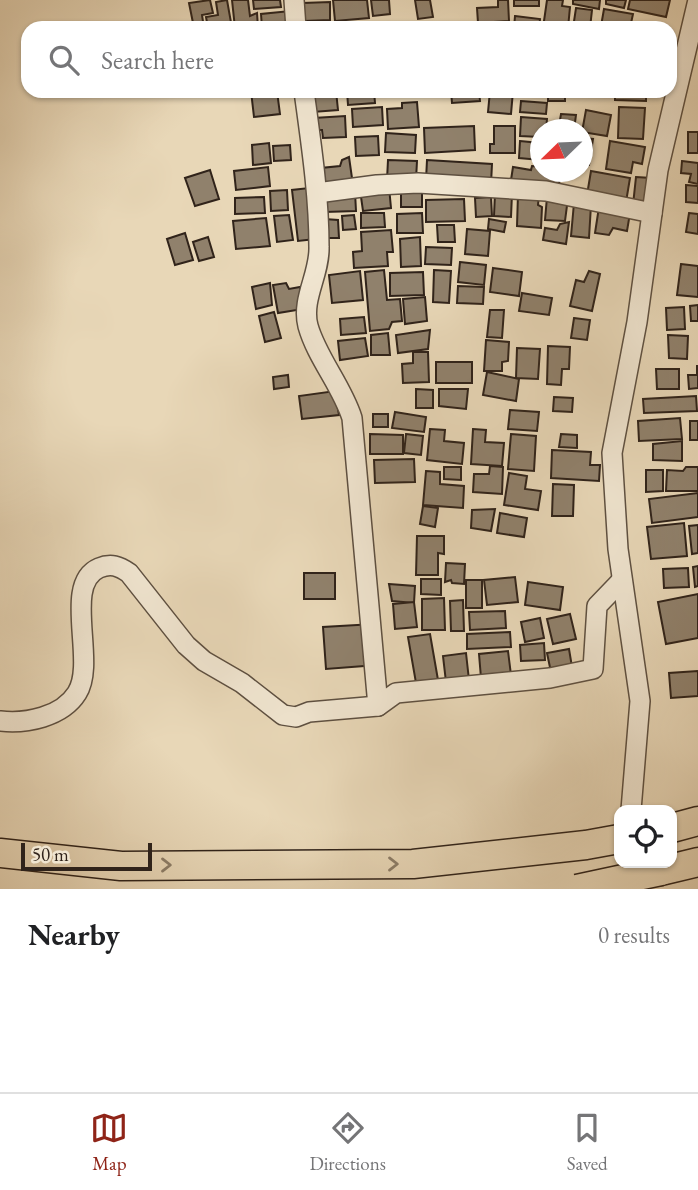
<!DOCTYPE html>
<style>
body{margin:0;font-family:"EB Garamond",serif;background:#f2f2f2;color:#202124}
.controls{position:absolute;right:21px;bottom:21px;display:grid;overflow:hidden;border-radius:14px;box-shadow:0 2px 5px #0004}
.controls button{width:63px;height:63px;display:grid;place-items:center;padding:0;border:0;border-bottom:2px solid #e0e0e0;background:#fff;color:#202124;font:35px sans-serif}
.compass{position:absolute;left:530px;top:119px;width:63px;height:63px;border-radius:50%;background:#fff;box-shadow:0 2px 5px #0004;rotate:247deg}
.scale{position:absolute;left:21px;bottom:18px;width:131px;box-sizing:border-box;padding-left:7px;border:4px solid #30231a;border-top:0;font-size:19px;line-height:24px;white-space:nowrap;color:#30231a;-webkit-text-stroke:5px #f0e5d0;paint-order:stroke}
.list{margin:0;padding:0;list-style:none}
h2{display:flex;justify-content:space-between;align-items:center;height:91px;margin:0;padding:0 28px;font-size:30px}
h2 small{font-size:23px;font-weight:400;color:#757577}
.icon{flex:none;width:38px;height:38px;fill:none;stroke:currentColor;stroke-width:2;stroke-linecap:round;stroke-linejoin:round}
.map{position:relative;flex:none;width:698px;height:889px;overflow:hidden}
.search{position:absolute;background:#fff;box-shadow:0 2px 5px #0004;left:21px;right:21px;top:21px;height:77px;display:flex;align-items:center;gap:18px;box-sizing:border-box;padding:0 24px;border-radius:21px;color:#757577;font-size:26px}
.sheet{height:203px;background:#fff}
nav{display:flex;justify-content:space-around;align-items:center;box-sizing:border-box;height:98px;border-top:2px solid #e0e0e0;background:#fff;font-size:19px;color:#757577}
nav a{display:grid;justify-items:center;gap:4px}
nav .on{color:#8f2418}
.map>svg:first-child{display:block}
.building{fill:#90816c;stroke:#30231a;stroke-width:2}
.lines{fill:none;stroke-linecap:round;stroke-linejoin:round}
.minor-casing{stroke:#5e5041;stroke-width:22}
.highway-casing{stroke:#30231a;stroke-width:31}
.minor{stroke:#f0e5d0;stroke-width:19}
.highway{stroke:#e8d7b7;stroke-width:28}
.highway-bridge-casing{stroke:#30231a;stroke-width:31;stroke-linecap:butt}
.highway-bridge{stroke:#e8d7b7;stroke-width:28}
.oneway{stroke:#8c7d68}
</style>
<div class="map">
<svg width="698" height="889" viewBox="0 0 698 889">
<rect width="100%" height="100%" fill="#e8d7b7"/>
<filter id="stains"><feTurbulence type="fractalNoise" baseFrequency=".00286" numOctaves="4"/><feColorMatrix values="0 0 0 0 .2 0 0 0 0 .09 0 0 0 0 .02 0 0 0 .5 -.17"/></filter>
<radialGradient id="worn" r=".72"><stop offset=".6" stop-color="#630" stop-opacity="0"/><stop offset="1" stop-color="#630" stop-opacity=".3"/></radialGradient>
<g class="building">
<polygon points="210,0 213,13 202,15 204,28 194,28 189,3"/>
<polygon points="227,0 232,28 208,28 206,17 218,15 216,2"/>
<polygon points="232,0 248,0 250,16 257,13 258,28 235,28"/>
<polygon points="253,0 280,0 281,7 254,9"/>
<polygon points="333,0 367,0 369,18 335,21"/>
<polygon points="371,0 389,0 390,14 373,16"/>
<polygon points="415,0 430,0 433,17 418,19"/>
<polygon points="498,0 508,0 509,21 478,23 477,8 498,7"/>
<rect x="514" y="0" width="25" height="6"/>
<polygon points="547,0 563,0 562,6 570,7 568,28 543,28"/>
<polygon points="573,0 600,0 599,9 573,4"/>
<polygon points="606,0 626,0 624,8 606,4"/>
<polygon points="630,0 670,0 666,17 628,9"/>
<polygon points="330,2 330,20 304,21 303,3"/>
<polygon points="576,8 592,10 590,28 573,28"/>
<polygon points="604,9 633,14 630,28 601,26"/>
<polygon points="290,11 291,26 262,28 261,14"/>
<polygon points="515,16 540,19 539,28 514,28"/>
<polygon points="187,91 215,91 215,92 187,95"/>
<polygon points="251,91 277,91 280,114 254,117"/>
<polygon points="311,91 336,91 338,110 313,112"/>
<polygon points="347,91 374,91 375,103 348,105"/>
<polygon points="451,91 479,91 480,101 452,103"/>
<polygon points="490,91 513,91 511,114 488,112"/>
<polygon points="522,91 544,91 544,97 522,95"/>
<rect x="548" y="91" width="17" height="10"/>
<polygon points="593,91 608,91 608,96 593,97"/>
<polygon points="615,91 646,91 646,101 615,100"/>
<polygon points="521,101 547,103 546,114 520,112"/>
<polygon points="417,102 419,127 388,129 387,109 402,108 402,103"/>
<polygon points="382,107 383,125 353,127 352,109"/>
<polygon points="619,107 645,108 643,139 618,138"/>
<polygon points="586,110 611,115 607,136 582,132"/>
<polygon points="561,114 576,115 574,130 551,130 552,125 559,126"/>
<polygon points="345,116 346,137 323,138 322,130 315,130 314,118"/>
<polygon points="521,117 547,119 546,130 540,130 540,137 520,136"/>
<polygon points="474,126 475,150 425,153 424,128"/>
<polygon points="494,126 515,126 515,153 490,153 490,144 494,144"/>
<rect x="688" y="132" width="10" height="21"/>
<polygon points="386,133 416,135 415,153 385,152"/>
<polygon points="378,136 379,155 356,156 355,137"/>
<polygon points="582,138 593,139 589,165 582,165"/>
<polygon points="520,141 540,143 540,160 519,158"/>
<polygon points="610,141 645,147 642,164 633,162 631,173 606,169"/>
<polygon points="269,143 271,163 253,165 252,145"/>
<polygon points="290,145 291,160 274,161 273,146"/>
<polygon points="349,157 353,185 324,188 321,168 340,166 342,160"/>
<polygon points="388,160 417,161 416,180 387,180"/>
<polygon points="427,160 492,164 491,184 426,180"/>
<polygon points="682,161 698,163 698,184 689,182 691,174 681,173"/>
<polygon points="532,166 540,167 540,172 560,172 559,186 511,180 513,167 531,170"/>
<polygon points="268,167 270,186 236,190 234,171"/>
<polygon points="210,170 219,199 195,206 185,178"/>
<polygon points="591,171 630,178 626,202 587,195"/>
<polygon points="636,177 651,178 648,207 633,205"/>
<polygon points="686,185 698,186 698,203 686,202"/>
<polygon points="389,187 391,208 363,211 360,190"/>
<polygon points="309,188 315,239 298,241 292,190"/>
<polygon points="287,190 288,210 271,211 270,191"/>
<polygon points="355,192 356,211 325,212 324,193"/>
<rect x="401" y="193" width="21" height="14"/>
<polygon points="495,193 512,194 511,217 494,216"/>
<polygon points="518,194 539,195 538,205 542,207 541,228 517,226"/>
<polygon points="264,197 265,213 235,214 235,198"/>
<polygon points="491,197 492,216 476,217 475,198"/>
<polygon points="547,197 568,198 565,221 545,220"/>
<polygon points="464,199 465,221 426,222 426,200"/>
<polygon points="574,203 591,205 589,238 571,236"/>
<polygon points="599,207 630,213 627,231 613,228 609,235 595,233"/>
<polygon points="361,213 384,213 385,227 361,228"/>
<polygon points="422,213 423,233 397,233 397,214"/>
<polygon points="689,213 698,214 698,234 686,232"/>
<polygon points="289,215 293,240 277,242 274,216"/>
<polygon points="354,215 356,229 343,230 342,216"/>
<polygon points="266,218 270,246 236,249 233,221"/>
<polygon points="324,219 338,220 339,238 326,238"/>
<polygon points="489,219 506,222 504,232 488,229"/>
<polygon points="569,222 566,244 543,240 545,228 557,230 560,224"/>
<polygon points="437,225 454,225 455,242 438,242"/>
<polygon points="467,229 490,231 488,256 465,254"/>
<polygon points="391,230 393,252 387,252 388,266 354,268 353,252 362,251 361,232"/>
<polygon points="185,233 193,260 175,265 167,239"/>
<polygon points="208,237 214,257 199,261 193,242"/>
<polygon points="420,237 421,266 401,267 400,239"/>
<polygon points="426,247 452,248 451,265 425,264"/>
<polygon points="460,262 486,265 484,285 458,282"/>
<polygon points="681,264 698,266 698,297 677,295"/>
<polygon points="493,268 522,272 519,296 490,292"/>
<polygon points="384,270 387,300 400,299 402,321 392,322 389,329 370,331 365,272"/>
<polygon points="434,270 451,271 449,303 433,302"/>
<polygon points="360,271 363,300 332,303 329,275"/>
<polygon points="589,271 600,274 592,311 570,306 576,280 584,282"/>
<polygon points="423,272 424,295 390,296 390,273"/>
<polygon points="270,283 272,305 256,309 252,287"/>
<polygon points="286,283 289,289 300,287 303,309 278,313 273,285"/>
<polygon points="458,286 484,287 483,304 457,303"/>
<polygon points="522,293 552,298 549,315 519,311"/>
<polygon points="425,297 427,321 405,324 403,299"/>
<polygon points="698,305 698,321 691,321 690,306"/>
<polygon points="684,307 685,329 667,330 666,308"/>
<polygon points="490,310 504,310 502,338 487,337"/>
<polygon points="274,312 281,338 265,342 259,316"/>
<polygon points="364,317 366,333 341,335 340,319"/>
<polygon points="574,318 590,320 587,340 571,338"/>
<polygon points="430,330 428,349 398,353 396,335"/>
<polygon points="388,333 390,355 371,355 371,335"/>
<polygon points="668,335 688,336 687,359 669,358"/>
<polygon points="365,338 368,356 340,360 338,341"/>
<polygon points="486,340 509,342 508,361 502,362 502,371 484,371"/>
<polygon points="548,346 570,347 569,369 562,369 561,385 547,384"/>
<polygon points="517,348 540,349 538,379 516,378"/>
<polygon points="413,352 428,352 429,382 403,383 402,364 413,363"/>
<rect x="436" y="362" width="36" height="21"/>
<polygon points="697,366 698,366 698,388 689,389 688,375 697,375"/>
<polygon points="656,369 679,369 679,389 657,389"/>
<polygon points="487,372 519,379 516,401 483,395"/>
<polygon points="288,375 289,387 274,389 273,377"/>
<polygon points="416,389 433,390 433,408 416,408"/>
<polygon points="439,389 468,389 466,409 439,406"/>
<polygon points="335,391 339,415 302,419 299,396"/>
<polygon points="696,396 697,411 644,413 643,399"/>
<polygon points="554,397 573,398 572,412 553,411"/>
<polygon points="510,410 539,412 537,431 508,429"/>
<polygon points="395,412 426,417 424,432 392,428"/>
<rect x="373" y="414" width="15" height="13"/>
<polygon points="680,418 682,439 639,441 638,421"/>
<rect x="690" y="421" width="8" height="19"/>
<polygon points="430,429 445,430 444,441 464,443 462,464 427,460"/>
<polygon points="473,429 486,430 485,442 504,443 502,466 471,464"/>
<polygon points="370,434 403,435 403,454 370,454"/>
<polygon points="406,434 423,436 421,455 404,453"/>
<polygon points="511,434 536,436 534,471 508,469"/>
<polygon points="561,434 577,435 577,448 559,447"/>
<polygon points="682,441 682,461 653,460 653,444"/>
<polygon points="552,450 591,452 590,465 600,465 599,481 551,478"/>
<polygon points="414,459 415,482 375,483 374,460"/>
<polygon points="490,466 503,467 502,494 473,492 474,474 489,474"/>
<polygon points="444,467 461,467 461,480 444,479"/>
<polygon points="686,467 698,467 698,491 666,491 667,470 683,471"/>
<polygon points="646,470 663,470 663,491 646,492"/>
<polygon points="426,471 440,472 440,484 464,486 463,508 423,505"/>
<polygon points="509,473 527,476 525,489 541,491 538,510 504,505"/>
<polygon points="553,484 574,485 573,516 552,516"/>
<polygon points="698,493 698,517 652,523 649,499"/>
<polygon points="423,506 438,508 435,527 420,524"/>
<polygon points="495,509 491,531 471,528 472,510"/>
<polygon points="500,513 527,518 524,537 497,533"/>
<polygon points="684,523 687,556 651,559 647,527"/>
<polygon points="698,525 698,553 692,554 689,526"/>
<polygon points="417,536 444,536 444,554 438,553 438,575 416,575"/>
<polygon points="446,563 465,564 464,584 452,583 451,580 445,582"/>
<polygon points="698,566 698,586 695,587 693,567"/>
<polygon points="688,568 689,587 664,588 663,569"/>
<rect x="304" y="573" width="31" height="26"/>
<polygon points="515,577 518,602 487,605 484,580"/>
<polygon points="421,579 441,579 441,595 421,594"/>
<rect x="466" y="580" width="16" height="28"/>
<polygon points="528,582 563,587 560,610 525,605"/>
<polygon points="389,584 415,586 414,603 392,601"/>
<polygon points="698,594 698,638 666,644 658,602"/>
<polygon points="444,598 445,630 422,630 422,599"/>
<polygon points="463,600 464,631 451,631 450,601"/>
<polygon points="414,602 417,627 395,629 393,604"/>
<polygon points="505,611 506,628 470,630 469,612"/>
<polygon points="570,614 576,639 553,644 547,619"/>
<polygon points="540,618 544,638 525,642 521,622"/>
<polygon points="374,624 377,665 326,669 323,627"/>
<polygon points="510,632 511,647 467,649 467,634"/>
<polygon points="430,634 438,680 416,683 408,637"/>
<polygon points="544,643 545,660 521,661 520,645"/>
<polygon points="569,649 573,673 552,677 547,653"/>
<polygon points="508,651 511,675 481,678 479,654"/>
<polygon points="466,653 469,680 446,682 443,656"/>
<polygon points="698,671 698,696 671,698 669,673"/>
</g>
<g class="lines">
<defs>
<g id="minor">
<polyline points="294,0 296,28"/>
<path d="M304,91C311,143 319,195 319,247C320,274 301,299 308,326C317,358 342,386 352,418L378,706"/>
<polyline points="317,193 377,185 418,183 546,191 652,213"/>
<path d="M0,721C26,724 62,717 77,693C97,662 62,584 99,568C111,563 119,566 129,573L186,645L204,661L242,683L283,715L296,717L309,712L378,706L396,693L550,678L593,669L597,606L622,580"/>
<polyline points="631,810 640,701 618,549 612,453 637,322 658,170 698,0"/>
</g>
<g id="highway">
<polyline points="672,828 698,821"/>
<polyline points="0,853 121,866 413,864 586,845 619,839"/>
<polyline points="661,871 698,862"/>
</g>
</defs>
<use href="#minor" class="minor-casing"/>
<use href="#highway" class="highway-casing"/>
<use href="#minor" class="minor"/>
<use href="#highway" class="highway"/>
<defs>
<polyline id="highway-bridge" points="577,889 661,871"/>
</defs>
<use href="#highway-bridge" class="highway-bridge-casing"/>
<use href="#highway-bridge" class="highway-bridge"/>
</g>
<defs><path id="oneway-chevron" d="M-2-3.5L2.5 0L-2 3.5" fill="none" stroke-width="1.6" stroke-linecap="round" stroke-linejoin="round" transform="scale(1.75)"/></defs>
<g class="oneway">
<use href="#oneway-chevron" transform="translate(393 864)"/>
<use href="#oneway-chevron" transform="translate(166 865)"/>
</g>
<rect width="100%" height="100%" filter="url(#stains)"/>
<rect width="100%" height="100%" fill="url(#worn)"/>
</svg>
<div class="controls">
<button><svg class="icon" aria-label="locate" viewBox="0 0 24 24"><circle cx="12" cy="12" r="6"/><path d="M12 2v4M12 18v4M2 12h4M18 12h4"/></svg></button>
</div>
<svg class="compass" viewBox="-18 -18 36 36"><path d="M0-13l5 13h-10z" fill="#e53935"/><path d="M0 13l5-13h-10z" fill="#757577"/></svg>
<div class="scale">50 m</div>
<div class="search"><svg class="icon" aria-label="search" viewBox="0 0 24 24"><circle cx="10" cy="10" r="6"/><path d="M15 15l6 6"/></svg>Search here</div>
</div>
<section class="sheet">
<h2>Nearby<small>0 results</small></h2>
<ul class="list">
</ul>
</section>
<nav>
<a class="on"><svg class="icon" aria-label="map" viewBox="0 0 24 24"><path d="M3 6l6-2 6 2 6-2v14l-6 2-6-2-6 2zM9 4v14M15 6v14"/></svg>Map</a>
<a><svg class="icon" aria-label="directions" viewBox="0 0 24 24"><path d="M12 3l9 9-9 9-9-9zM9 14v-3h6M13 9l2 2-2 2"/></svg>Directions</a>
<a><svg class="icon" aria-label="saved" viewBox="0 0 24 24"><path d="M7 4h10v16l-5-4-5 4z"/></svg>Saved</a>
</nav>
